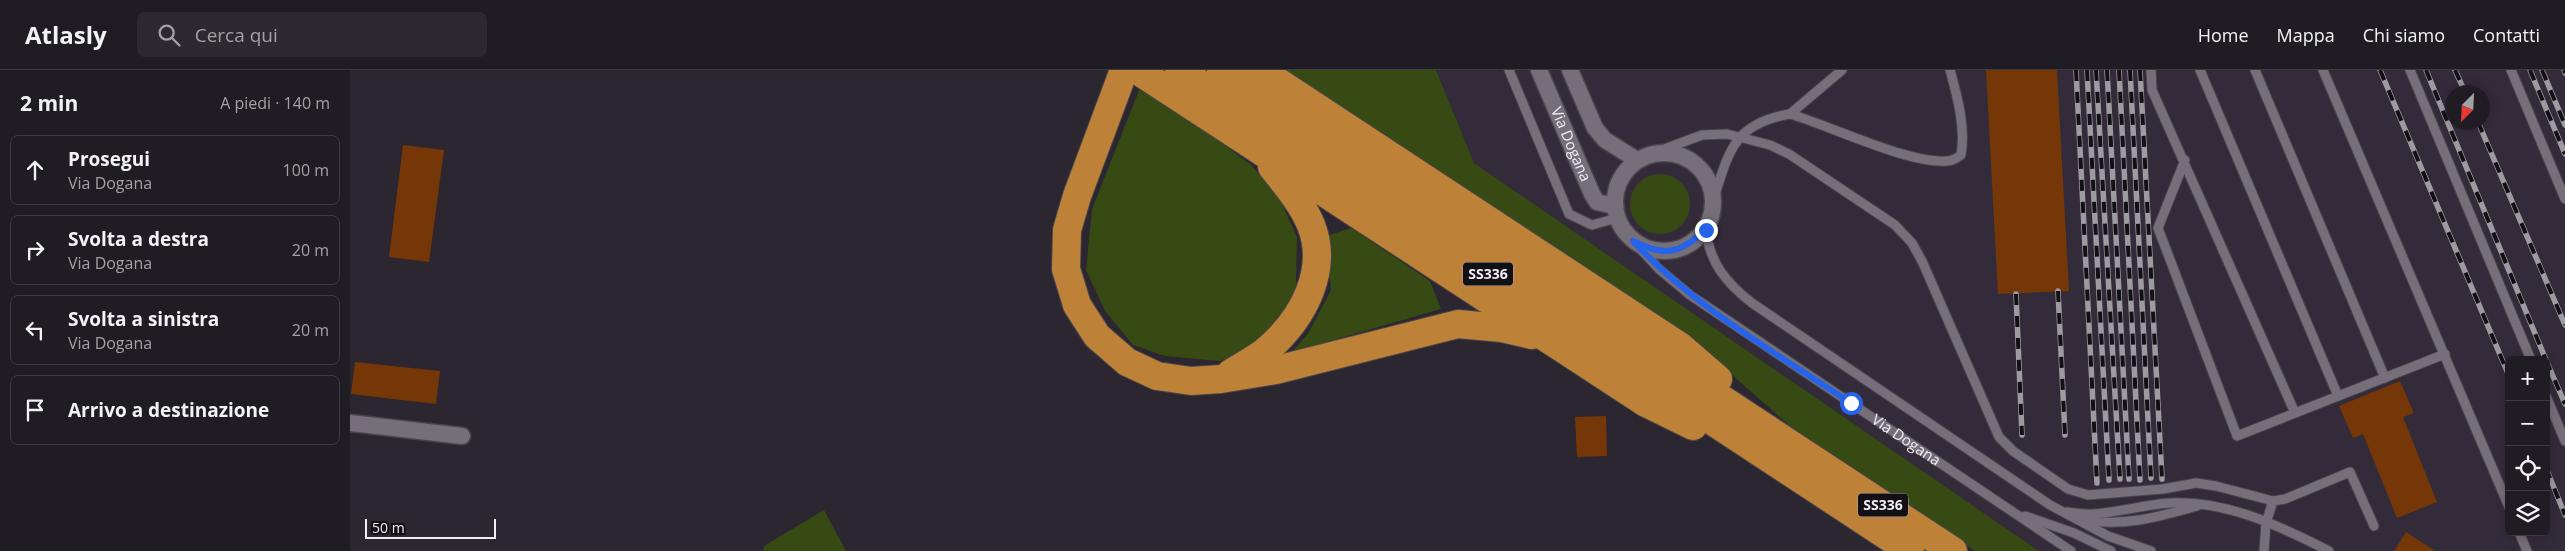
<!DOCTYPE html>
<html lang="it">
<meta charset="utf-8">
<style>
body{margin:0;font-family:"Open Sans",sans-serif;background:#2d2930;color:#f1f3f6}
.controls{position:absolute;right:15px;bottom:15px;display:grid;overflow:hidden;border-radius:8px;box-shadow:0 2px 12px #0003}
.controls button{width:45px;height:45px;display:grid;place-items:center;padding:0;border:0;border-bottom:1px solid #3d3a41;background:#201c23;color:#f1f3f6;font:25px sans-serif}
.compass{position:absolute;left:2095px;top:15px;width:45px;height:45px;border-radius:50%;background:#201c23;box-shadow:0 2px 12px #0003;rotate:204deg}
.scale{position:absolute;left:15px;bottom:12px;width:131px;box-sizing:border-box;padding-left:5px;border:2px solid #f1eef4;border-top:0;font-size:14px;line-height:18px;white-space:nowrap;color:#f1eef4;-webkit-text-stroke:4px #121014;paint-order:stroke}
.stop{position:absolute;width:15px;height:15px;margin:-11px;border:4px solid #2563eb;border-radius:50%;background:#fff}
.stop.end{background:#2563eb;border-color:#fff;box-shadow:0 1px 5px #0008}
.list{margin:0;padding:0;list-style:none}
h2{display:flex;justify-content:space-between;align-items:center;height:65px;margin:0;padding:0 20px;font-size:21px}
h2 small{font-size:16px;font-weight:400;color:#a2a1a6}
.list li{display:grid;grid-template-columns:32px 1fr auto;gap:15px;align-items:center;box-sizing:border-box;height:70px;margin:0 10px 10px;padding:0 10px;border:1px solid #3d3a41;border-radius:8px}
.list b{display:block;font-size:19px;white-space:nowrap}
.list p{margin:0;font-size:16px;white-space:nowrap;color:#a2a1a6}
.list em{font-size:16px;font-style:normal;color:#a2a1a6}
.icon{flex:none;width:28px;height:28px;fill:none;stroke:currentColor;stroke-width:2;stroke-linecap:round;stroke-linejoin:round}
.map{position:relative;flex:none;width:2215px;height:481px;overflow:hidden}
header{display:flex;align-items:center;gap:30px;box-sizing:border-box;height:70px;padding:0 25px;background:#201c23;border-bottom:1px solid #3d3a41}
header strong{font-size:24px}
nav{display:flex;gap:28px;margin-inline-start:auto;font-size:18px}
.search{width:350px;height:45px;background:#2d2930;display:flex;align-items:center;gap:12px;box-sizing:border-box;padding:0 18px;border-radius:8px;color:#a2a1a6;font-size:19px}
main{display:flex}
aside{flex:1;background:#201c23}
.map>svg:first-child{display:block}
.built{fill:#342b3a;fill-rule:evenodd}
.green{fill:#374a13}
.building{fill:#753707}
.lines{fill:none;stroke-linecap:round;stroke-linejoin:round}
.lane-casing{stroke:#49454c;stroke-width:11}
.street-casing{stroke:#49454c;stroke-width:19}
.highway-casing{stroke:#49454c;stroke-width:30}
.lane{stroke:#766f7a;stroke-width:9}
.street{stroke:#766f7a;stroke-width:16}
.highway{stroke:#bd8237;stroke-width:28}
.rail-casing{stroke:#9e9aa1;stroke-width:5.5}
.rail{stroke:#121014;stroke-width:4;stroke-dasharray:11;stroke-linecap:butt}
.route{stroke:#2563eb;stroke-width:6}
.labels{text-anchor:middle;stroke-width:5;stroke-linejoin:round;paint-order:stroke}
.shield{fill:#121014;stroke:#aeabb1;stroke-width:1}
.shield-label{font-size:14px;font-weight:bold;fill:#f1eef4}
.street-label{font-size:15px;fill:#f1eef4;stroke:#121014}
</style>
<header>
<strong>Atlasly</strong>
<div class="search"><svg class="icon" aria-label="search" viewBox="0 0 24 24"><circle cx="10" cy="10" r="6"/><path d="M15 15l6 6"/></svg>Cerca qui</div>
<nav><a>Home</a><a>Mappa</a><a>Chi siamo</a><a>Contatti</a></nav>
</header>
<main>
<aside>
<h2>2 min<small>A piedi · 140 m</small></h2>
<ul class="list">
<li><svg class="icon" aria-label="ahead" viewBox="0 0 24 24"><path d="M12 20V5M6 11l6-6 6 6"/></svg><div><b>Prosegui</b><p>Via Dogana</p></div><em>100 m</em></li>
<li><svg class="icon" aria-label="right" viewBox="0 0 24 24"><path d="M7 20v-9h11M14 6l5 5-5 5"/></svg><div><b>Svolta a destra</b><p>Via Dogana</p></div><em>20 m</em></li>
<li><svg class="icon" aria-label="left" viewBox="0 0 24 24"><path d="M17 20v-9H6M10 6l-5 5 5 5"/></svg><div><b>Svolta a sinistra</b><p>Via Dogana</p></div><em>20 m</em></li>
<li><svg class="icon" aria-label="arrive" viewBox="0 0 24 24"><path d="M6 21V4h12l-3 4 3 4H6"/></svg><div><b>Arrivo a destinazione</b></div></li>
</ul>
</aside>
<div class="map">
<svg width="2215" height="481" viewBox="0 0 2215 481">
<rect width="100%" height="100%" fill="#2b262f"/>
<path class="built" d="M1086,0H2215V481H1689L1124,93ZM2102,22H2132V52H2102ZM2159,290H2196V462H2159Z"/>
<g class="green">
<polygon points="933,0 1086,0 1124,93 1689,481 1625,481 1441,357 1364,289"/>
<polygon points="792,13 901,95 929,127 947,167 946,216 935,247 906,274 870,291 815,286 783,275 755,241 736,200 742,139"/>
<circle cx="1310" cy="134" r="30"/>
<polygon points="1001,158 1080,211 1091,239 942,282 959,262 981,220 976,166"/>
<polygon points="474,440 496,481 413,481 414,476"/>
</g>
<g class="building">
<polygon points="1636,0 1707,0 1719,221 1648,224"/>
<polygon points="53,75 94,80 79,192 39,187"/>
<polygon points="5,292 90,301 86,334 1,324"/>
<polygon points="2050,311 2064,343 2053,347 2087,432 2047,448 2013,364 2003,368 1989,336"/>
<polygon points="1256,346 1257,386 1227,387 1225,347"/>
<polygon points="2056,462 2085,481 2044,481"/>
</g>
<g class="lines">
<defs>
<g id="lane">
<polyline points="1159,0 1219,144 1242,155 1267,148"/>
<polyline points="1801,0 1802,20 1945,343"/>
<polyline points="1850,0 1988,326"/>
<polyline points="1905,0 2035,308"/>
<polyline points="1973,0 2159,437"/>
<polyline points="2060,0 2181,290"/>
<polyline points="2161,0 2215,129"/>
<polyline points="1440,44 1492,0"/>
<polyline points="1301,84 1352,65 1377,64 1420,75 1439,84 1545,155 1562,173 1572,191 1649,367 1663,381 1718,419 1738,425 1813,419 1846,413 1866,416 1923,431 1935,429 2000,402 2024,456"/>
<polyline points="1835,90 1808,158 1887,366 2095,284"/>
<path d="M1364,128C1379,80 1385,53 1440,44C1481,56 1558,94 1597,91C1603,91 1607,88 1611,85C1616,58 1607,25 1600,0"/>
<path d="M1356,159C1359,192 1376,213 1402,233L1700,435L1758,466L1801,481"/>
<path id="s1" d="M1283,171L1309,199L1340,225L1721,481"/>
<polyline points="2196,326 2215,371"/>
<path d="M1717,442C1750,449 1786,435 1820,433C1876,430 1930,456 1979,481"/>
<polyline points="1675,446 1724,463 1761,481"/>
<path d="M1733,450C1773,457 1809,447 1847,436"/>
<polyline points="2169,462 2177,481"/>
<polyline points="1914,481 1916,453 1923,431"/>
</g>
<g id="street">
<path id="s2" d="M1189,0L1242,124L1247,132L1264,136"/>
<polyline points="1220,0 1245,58 1255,70 1287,90"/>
<circle cx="1314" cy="132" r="49"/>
<polyline points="0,353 112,366"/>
</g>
<g id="highway">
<polyline points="774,0 727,126 717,160 716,199 727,235 747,266 777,292 807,306 841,311 871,309 926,300 1108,254 1152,258 1182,265"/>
<polyline points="787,0 1296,333 1343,356"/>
<polyline points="829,0 1560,481"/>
<polyline points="871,0 1603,481"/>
<polyline points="910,0 1331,277 1368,309"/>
<path d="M881,303C893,295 909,288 919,278C953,248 979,200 961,155C952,133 936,115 922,97"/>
</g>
</defs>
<use href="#lane" class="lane-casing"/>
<use href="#street" class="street-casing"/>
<use href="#highway" class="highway-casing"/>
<use href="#lane" class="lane"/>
<use href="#street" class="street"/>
<use href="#highway" class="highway"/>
<defs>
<g id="rail">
<polyline points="1726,0 1747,413"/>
<polyline points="1737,0 1759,410"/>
<polyline points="1746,0 1770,409"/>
<polyline points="1757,0 1779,409"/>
<polyline points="1769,0 1790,410"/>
<polyline points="1780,0 1801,408"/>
<polyline points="1790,0 1812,409"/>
<polyline points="2030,0 2159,306"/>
<polyline points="2076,0 2196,290"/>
<polyline points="2105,0 2115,22"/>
<polyline points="2180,0 2215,84"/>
<polyline points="2192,0 2215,55"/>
<polyline points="2214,0 2215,3"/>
<polyline points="2128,52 2215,255"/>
<polyline points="1708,221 1715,365"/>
<polyline points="1666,224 1672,365"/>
<polyline points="2196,290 2215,334"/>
<polyline points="2196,398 2215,445"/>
</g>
</defs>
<use href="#rail" class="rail-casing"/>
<use href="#rail" class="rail"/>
</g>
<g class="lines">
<path class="route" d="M1356,160C1329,183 1316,188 1283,171C1344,237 1426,283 1501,333"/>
</g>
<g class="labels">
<g class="shield">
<rect x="1113" y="192.5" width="50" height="23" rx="4"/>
<rect x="1508" y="423.5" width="50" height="23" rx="4"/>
</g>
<g class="shield-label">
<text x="1138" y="209">SS336</text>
<text x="1533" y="440">SS336</text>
</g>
<g class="street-label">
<text dy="5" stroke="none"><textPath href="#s2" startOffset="81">Via Dogana</textPath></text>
<text dy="5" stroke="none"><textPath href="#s1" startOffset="339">Via Dogana</textPath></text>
</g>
</g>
</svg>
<div class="controls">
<button>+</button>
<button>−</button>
<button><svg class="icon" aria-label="locate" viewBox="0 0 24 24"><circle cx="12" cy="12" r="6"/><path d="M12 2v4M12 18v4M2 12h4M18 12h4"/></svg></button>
<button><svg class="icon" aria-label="layers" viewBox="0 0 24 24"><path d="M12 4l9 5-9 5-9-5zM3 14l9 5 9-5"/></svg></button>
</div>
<svg class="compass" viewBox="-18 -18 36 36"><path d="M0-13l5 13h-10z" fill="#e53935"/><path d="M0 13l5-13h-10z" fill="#a2a1a6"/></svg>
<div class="scale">50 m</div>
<div class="stop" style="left:1501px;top:333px"></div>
<div class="stop end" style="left:1356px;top:160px"></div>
</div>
</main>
